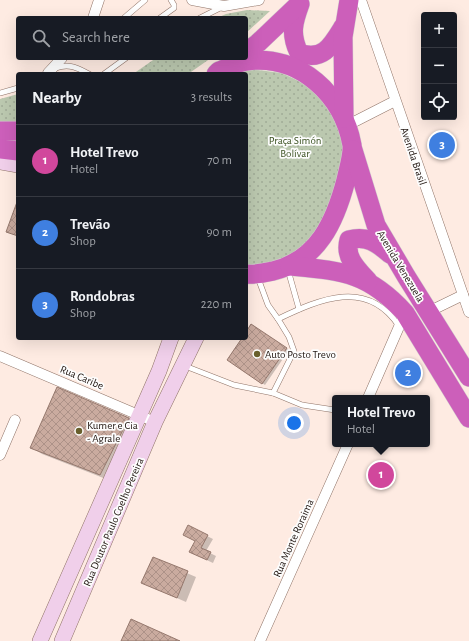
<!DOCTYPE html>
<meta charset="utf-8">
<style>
body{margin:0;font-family:"Alegreya Sans",sans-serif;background:#242831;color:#f1f3f6}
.controls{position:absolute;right:12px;top:12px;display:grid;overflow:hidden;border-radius:4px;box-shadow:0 4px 16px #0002}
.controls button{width:36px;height:36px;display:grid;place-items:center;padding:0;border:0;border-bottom:1px solid #363941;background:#171b24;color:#f1f3f6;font:20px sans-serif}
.you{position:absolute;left:294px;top:423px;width:14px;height:14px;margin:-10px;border:3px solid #fff;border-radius:50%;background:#1a73e8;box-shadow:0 0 0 6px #1a73e833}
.badge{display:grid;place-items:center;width:26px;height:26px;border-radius:50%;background:#b3b09b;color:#fff;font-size:13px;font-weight:700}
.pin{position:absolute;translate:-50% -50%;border:2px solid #fff;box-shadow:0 1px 4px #0006}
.popup{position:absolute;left:332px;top:395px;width:98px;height:52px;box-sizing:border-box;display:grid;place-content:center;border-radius:4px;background:#171b24;filter:drop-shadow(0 1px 3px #0005);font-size:13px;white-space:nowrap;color:#9ea1a6}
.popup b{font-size:15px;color:#f1f3f6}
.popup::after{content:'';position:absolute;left:50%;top:100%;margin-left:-8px;border:8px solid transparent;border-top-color:#171b24}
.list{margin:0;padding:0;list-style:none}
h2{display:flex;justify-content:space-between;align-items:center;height:52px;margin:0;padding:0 16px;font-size:17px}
h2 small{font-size:13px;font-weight:400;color:#9ea1a6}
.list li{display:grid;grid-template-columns:26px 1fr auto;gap:12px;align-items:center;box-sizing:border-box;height:72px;padding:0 16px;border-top:1px solid #363941}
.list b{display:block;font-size:15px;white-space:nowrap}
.list p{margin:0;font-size:13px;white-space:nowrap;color:#9ea1a6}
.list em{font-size:13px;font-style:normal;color:#9ea1a6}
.icon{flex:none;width:22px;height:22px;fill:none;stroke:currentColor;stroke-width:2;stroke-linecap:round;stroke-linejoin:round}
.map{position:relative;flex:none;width:469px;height:641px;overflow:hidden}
.search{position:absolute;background:#171b24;box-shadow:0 4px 16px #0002;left:16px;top:16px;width:232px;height:44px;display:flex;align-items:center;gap:10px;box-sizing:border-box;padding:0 14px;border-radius:4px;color:#9ea1a6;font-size:15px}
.panel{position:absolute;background:#171b24;box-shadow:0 4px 16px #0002;left:16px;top:72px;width:232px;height:268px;border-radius:4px}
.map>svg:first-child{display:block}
.grass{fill:url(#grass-dots)}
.shadow{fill:#0003}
.building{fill:url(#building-cross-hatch);stroke:#95786d}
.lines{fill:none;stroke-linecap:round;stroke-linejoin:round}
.lane-casing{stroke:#907468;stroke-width:6}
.street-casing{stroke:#907468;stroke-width:11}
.secondary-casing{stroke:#907468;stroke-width:16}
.highway-casing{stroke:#d2d0cf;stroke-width:20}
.lane{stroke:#fff;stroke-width:5}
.street{stroke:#fff;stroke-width:10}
.secondary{stroke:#f0cfea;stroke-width:15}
.highway{stroke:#cc5fba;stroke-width:19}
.poi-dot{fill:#685f2c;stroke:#fdfdfd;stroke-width:1.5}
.labels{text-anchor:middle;stroke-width:3.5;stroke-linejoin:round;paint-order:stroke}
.park-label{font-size:11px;fill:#39501f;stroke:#fdfdfd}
.street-label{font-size:11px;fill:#201510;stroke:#fdfdfd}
.poi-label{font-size:11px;fill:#201510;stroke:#fdfdfd;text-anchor:start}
</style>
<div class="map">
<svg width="469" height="641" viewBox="0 0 469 641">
<defs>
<pattern id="grass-dots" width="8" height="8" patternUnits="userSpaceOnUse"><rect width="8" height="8" fill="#bbc8af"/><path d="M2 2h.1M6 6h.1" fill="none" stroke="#a0ab96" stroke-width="1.8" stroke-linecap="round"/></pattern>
<pattern id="building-cross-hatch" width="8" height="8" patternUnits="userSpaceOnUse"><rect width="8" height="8" fill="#caab9f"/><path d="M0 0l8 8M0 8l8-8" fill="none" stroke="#ad9288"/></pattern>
</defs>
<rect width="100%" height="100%" fill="#feebe2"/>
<g class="grass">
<polygon points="247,10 270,11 246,33 246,18 217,18 226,14"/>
<polygon points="156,58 211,58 188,74 133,74"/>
<polygon points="251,69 282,73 309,86 331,107 345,135 344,166 327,222 306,245 277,263 246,268 246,74 238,74"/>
<polygon points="18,94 18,125 0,125 0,99"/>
</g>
<g class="shadow">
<polygon points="252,325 289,350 265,385 228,360 243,338 246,338 246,334"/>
<polygon points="128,419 139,425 111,481 42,454 31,447"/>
<polygon points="207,536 213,539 206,551 216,556 213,563 196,555"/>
<polygon points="154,559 196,577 186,602 142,583"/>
</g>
<g class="building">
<polygon points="17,202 18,203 18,236 6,232"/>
<polygon points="251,324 287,348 262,384 227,360 242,338 246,338 246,332"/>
<polygon points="57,387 129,418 100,475 30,448"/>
<polygon points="188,525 208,535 201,548 211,552 207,560 189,552 195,541 183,535"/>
<polygon points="153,557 188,571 177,598 141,583"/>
<polygon points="131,619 180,641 121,641"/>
</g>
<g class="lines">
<defs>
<g id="lane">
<polyline points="124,18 145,0"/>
<polyline points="160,18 174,8 174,5 171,0"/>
<polyline points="200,18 222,7"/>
<path d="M56,68C69,63 78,68 89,74"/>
<polyline points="104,74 126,58"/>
<polyline points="0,93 18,88"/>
<polyline points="288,270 299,309"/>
<polyline points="258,278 268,305 278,319"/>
<polyline points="185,366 234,385 273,393 302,405 335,410"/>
<path d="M273,393L294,351L289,337L278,319C320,299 367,278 399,326"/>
</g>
<g id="street">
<polyline points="192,0 224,6 259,0"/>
<polyline points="361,0 469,312"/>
<polyline points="93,18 99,0"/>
<polyline points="48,73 62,58"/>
<polyline points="346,126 395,101"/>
<polyline points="428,312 463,295"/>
<polyline points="0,356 155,422"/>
<polyline points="368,398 405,313"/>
<polyline points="0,455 15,420"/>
<polyline points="260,641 348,444"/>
</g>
<g id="secondary">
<polyline points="0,162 18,165"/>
<polyline points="40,641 159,371 171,338"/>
<polyline points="62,641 155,422 196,338"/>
</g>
<g id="highway">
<path d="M300,4C293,23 290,34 299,53C323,62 332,45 343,27"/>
<polyline points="246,52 258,43 299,4"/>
<path d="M216,74L219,71C228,68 238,62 247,61C300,54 343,95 352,145C353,155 348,170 346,180C335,222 318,260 273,271C264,273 256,275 246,274"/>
<polyline points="344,118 343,37 349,0"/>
<polyline points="0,131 18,131"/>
<polyline points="0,149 18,151"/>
<polyline points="353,150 376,225 406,276 469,377"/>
<path d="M290,266C342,271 368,272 405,313L469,418"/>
<path d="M368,281C357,269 344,257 349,240C367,235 377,243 390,254"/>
</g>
</defs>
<use href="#lane" class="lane-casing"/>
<use href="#street" class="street-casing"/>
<use href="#secondary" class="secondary-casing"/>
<use href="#highway" class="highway-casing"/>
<use href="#lane" class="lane"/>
<use href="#street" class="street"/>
<use href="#secondary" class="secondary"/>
<use href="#highway" class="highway"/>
</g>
<g class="poi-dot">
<circle cx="257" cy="354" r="4"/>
<circle cx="79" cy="431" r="4"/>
</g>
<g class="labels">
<g class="park-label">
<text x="295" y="144">Praça Simón<tspan x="295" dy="13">Bolívar</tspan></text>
</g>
<g class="street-label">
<text transform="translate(414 156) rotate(71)" y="4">Avenida Brasil</text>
<text transform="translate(401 266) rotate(59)" y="4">Avenida Venezuela</text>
<text transform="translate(82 377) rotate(23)" y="4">Rua Caribe</text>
<text transform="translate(113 522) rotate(-67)" y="4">Rua Doutor Paulo Coelho Pereira</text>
<text transform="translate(293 538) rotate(-66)" y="4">Rua Monte Roraima</text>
</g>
<g class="poi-label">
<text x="265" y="358">Auto Posto Trevo</text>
<text x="87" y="429">Kumer e Cia<tspan x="87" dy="13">- Agrale</tspan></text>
</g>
</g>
</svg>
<div class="controls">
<button>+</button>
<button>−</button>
<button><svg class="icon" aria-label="locate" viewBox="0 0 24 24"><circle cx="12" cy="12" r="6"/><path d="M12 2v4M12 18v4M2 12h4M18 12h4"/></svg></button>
</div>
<div class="you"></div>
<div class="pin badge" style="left:381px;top:475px;background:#d1479c">1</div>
<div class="popup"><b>Hotel Trevo</b>Hotel</div>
<div class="pin badge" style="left:408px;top:373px;background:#3f7fe0">2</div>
<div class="pin badge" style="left:442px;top:145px;background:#3f7fe0">3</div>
<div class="search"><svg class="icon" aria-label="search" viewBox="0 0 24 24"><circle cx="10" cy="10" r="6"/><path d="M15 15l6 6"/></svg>Search here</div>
<section class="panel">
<h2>Nearby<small>3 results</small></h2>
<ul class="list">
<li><span class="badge" style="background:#d1479c">1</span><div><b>Hotel Trevo</b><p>Hotel</p></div><em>70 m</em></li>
<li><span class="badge" style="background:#3f7fe0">2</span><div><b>Trevão</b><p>Shop</p></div><em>90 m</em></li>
<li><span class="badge" style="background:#3f7fe0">3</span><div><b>Rondobras</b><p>Shop</p></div><em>220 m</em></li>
</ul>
</section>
</div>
